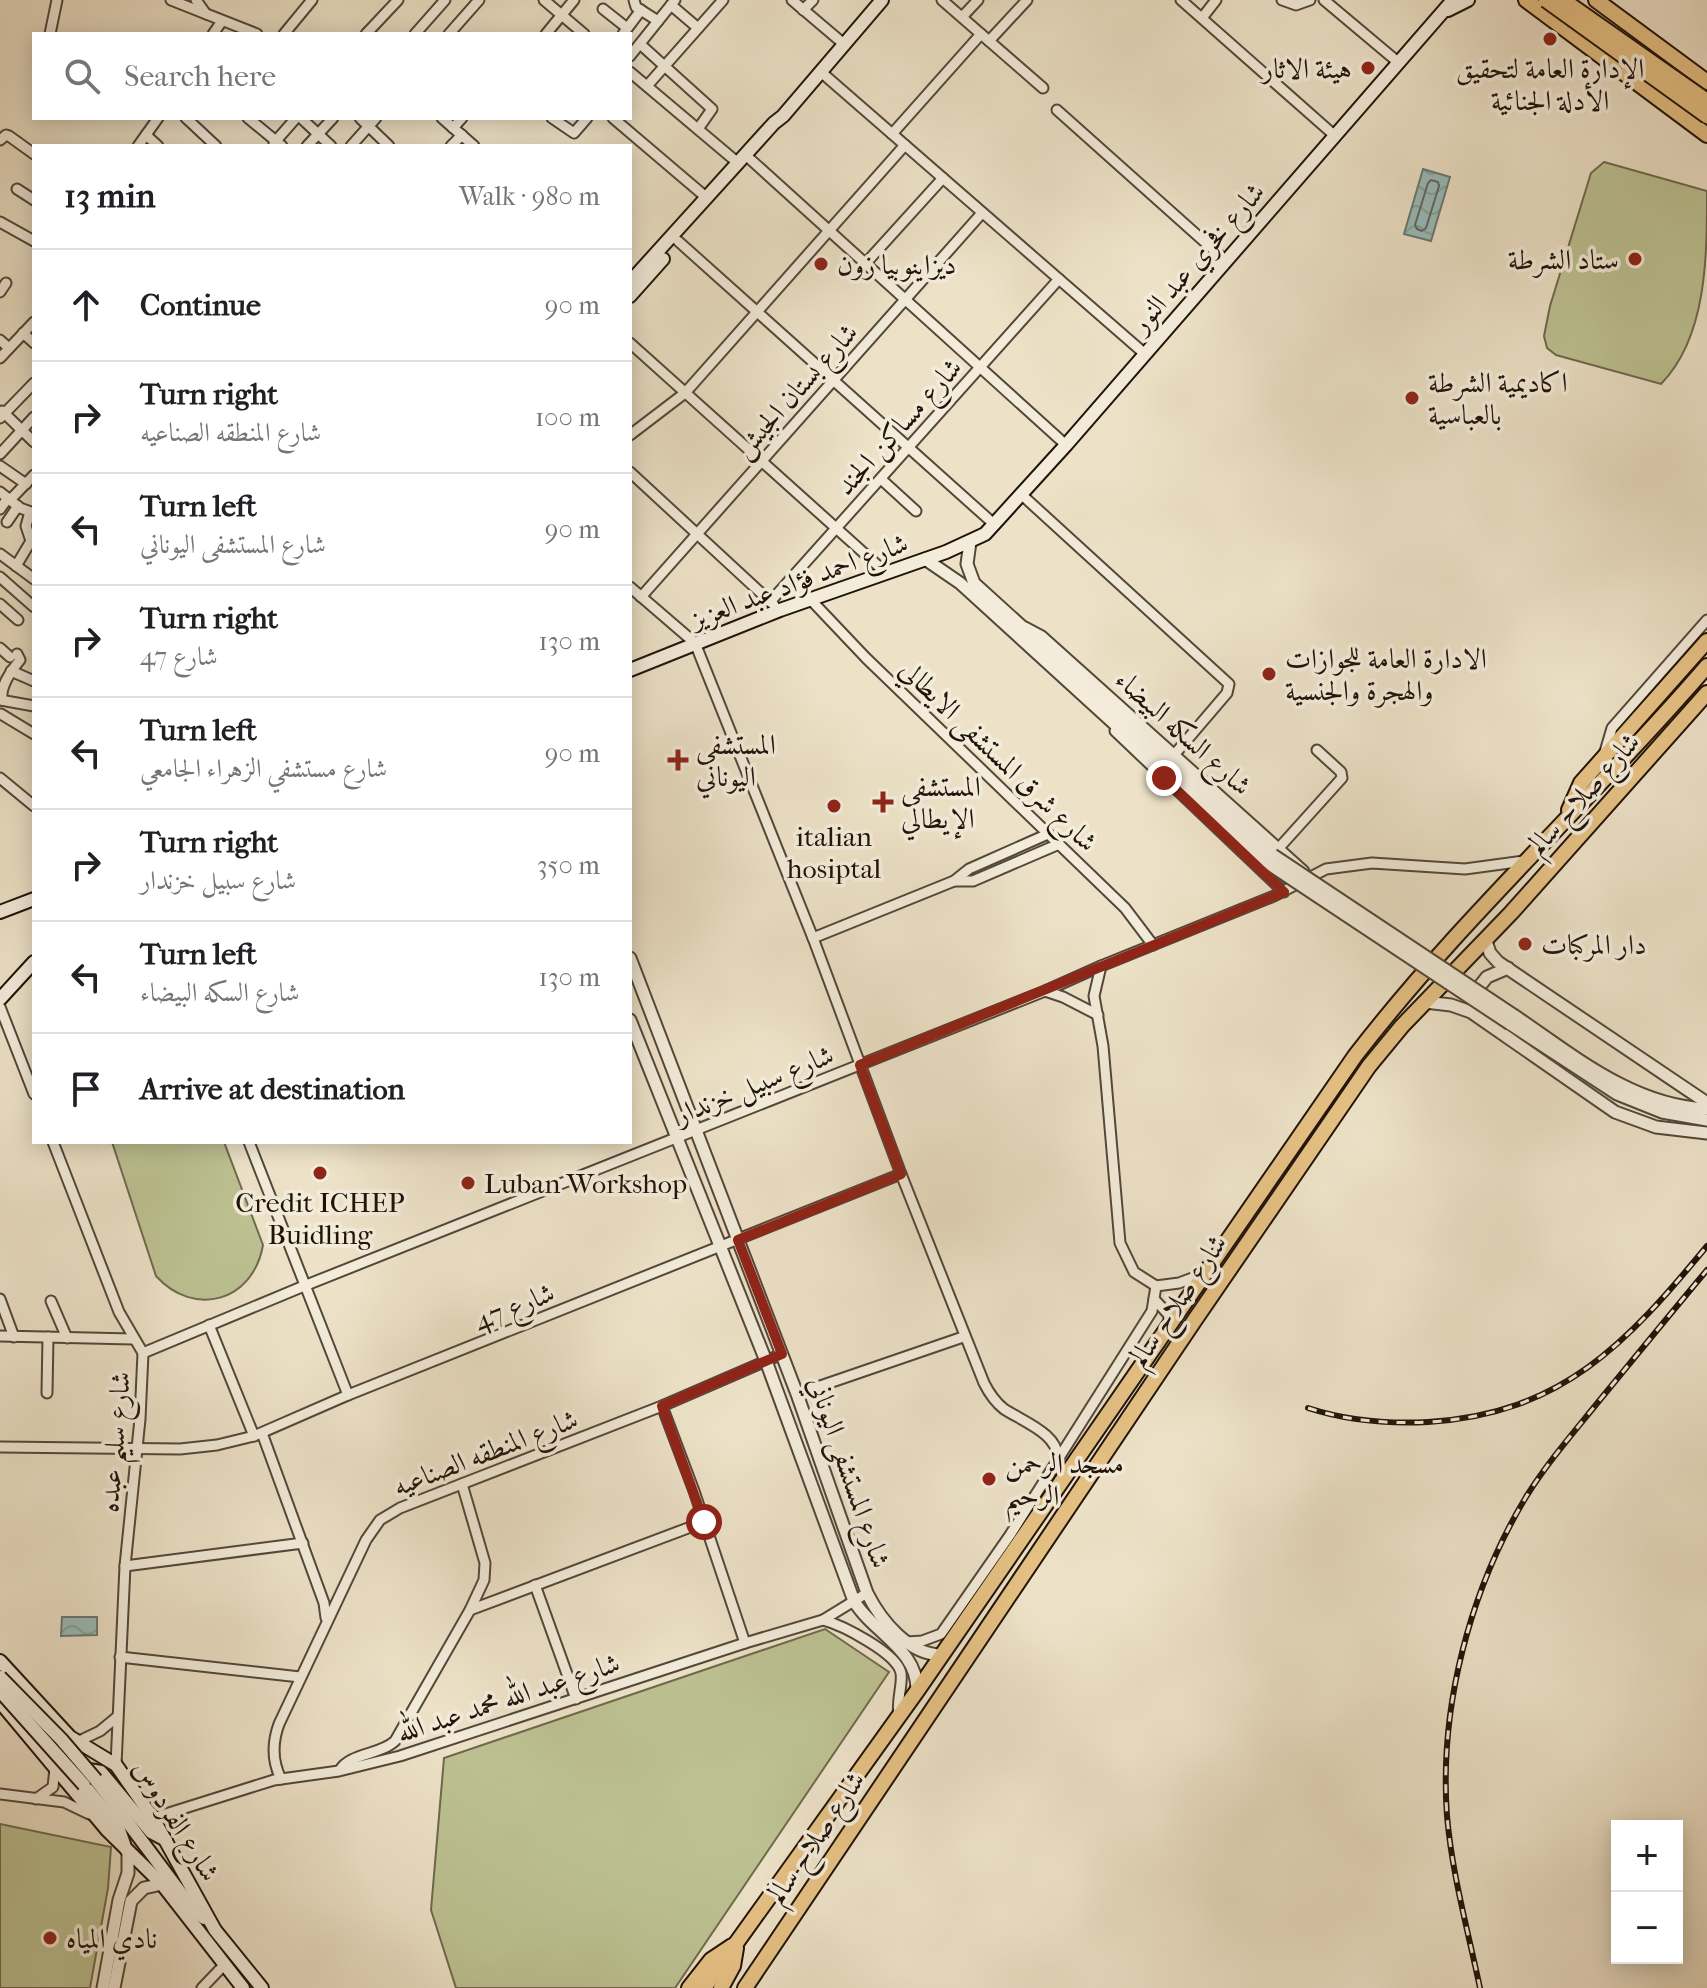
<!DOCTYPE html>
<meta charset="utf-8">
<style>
body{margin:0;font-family:"IM FELL French Canon",Amiri,serif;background:#f2f2f2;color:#202124}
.controls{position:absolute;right:24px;bottom:24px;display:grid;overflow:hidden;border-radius:0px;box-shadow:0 4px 20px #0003}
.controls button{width:72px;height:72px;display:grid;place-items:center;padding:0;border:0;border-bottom:2px solid #e0e0e0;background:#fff;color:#202124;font:40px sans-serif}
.stop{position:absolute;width:24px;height:24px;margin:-18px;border:6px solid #8f2418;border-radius:50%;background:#fff}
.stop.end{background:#8f2418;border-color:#fff;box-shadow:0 2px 8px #0008}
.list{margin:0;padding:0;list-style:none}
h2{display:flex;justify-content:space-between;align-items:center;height:104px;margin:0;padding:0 32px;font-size:34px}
h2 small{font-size:26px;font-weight:400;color:#757577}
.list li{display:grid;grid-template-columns:52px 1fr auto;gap:24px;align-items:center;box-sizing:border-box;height:112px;padding:0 32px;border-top:2px solid #e0e0e0}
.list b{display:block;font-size:30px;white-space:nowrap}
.list p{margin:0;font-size:26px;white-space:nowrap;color:#757577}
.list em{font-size:26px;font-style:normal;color:#757577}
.icon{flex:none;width:44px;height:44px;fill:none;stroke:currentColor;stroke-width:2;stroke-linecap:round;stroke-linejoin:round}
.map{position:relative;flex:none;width:1707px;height:1988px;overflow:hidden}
.search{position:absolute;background:#fff;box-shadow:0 4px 20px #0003;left:32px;top:32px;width:600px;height:88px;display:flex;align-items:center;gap:20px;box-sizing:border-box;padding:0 28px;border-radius:0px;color:#757577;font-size:30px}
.panel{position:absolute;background:#fff;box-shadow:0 4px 20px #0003;left:32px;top:144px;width:600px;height:1000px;border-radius:0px}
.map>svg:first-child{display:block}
.garden{fill:#bdc293;stroke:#6e6a4e;stroke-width:2}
.water{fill:url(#water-waves);stroke:#697974;stroke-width:2}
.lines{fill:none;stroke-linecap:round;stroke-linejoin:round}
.shore{stroke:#5d6862;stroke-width:2}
.minor-casing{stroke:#534739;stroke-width:13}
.tertiary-casing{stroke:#534739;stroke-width:15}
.secondary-casing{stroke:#201309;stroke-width:16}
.primary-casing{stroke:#201309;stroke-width:18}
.trunk-casing{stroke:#201309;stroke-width:18}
.minor{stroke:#f3ecdb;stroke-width:9}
.tertiary{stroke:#f3ecdb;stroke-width:11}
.secondary{stroke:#f3ecdb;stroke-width:12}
.primary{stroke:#e6c184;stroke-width:14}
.trunk{stroke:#e6c184;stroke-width:14}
.rail-casing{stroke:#201309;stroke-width:6}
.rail{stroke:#f3ecdb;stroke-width:3;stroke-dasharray:9;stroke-linecap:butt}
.tertiary-bridge-casing{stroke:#534739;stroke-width:15;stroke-linecap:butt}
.secondary-bridge-casing{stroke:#201309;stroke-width:16;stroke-linecap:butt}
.primary-bridge-casing{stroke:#201309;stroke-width:18;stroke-linecap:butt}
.tertiary-bridge{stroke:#f3ecdb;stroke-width:11}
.secondary-bridge{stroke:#f3ecdb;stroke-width:12}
.primary-bridge{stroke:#e6c184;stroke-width:14}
.route{stroke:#8f2418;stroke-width:10}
.poi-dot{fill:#8f2418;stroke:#f3ecdb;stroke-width:3}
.labels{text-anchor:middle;stroke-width:7;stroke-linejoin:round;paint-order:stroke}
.poi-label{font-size:28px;fill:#201309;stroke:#f3ecdb;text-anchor:start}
.street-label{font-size:28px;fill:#201309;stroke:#f3ecdb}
</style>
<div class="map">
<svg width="1707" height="1988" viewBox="0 0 1707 1988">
<defs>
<pattern id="water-waves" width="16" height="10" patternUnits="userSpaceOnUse" patternTransform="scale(2)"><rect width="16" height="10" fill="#9abdbb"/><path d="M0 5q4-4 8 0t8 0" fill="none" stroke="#84a29f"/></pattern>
</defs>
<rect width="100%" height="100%" fill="#ede2c8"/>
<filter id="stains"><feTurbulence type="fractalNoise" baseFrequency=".0025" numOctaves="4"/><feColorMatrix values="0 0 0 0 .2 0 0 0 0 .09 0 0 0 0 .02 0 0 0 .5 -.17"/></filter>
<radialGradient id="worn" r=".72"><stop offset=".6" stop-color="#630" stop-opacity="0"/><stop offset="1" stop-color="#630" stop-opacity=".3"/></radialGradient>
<g class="garden">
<path d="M1604,162L1707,191C1707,257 1707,337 1661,384L1556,355L1547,348L1544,336L1550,306L1591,173Z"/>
<path d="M112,1142H224L263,1245C253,1302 194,1318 156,1276Z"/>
<polygon points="825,1629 889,1672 675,1988 456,1988 431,1910 444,1758"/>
<polygon points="0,1824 111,1847 108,1888 90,1988 0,1988"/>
</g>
<g class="water">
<polygon points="1423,169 1450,177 1431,241 1404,234"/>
<polygon points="62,1617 97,1617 97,1635 61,1636"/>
</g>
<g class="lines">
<polygon class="shore" points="1431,180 1438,182 1439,186 1426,228 1422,231 1417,229 1415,225 1428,183"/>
<defs>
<g id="minor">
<polyline points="171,0 257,34"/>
<polyline points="196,0 206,14"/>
<polyline points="544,0 584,34"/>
<polyline points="634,0 636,7 658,21"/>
<polyline points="792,0 845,45"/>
<polyline points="942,0 1043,88"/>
<polyline points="1181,0 1334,135"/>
<polyline points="1282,0 1296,5 1310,0"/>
<polyline points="1324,0 1399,63"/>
<polyline points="671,5 698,28"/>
<polyline points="603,9 627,28"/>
<polyline points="803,10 813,0"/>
<polyline points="962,17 978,0"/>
<polyline points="1202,18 1216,0"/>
<polyline points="50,34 57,0"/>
<polyline points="213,34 222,21"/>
<polyline points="284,34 312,0"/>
<polyline points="366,34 398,0"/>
<polyline points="415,34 445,0"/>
<polyline points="449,34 479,0"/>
<polyline points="546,34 574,0"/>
<polyline points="623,34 641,10"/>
<polyline points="989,41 1027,0"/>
<polyline points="640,44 712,109 698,129"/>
<polyline points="630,56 675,0"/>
<polyline points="630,72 738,163"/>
<polyline points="821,72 1145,354"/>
<polyline points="647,86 723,0"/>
<polyline points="1057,110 1225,260"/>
<polyline points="186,118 216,146"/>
<polyline points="248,118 282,146"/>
<polyline points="301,118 331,146"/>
<polyline points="360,118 389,146"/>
<polyline points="442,118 474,146"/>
<polyline points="552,118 574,133 587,118"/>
<polyline points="613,118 707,198"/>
<polyline points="453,128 462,118"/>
<polyline points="892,134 981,34"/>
<polyline points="146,135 158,146"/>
<polyline points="0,140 6,135 9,136 34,154"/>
<polyline points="274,143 296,118"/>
<polyline points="138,146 158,118"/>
<polyline points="307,146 333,118"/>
<polyline points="351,146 376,118"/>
<polyline points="451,146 462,135"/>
<polyline points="750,159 1066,445"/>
<polyline points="17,189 34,200"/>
<polyline points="0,222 34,241"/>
<polyline points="678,241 995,525"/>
<polyline points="865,264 943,178"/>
<polyline points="0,292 6,283"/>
<polyline points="23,333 34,343"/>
<polyline points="0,340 9,348"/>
<polyline points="630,343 885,572"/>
<polyline points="0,358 34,322"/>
<polyline points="2,411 34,442"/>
<polyline points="0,418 34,383"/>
<polyline points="630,435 685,393 905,145"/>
<polyline points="0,454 34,417"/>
<polyline points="0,466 26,484"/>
<polyline points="630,472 774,605"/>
<polyline points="881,479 916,511"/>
<polyline points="0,492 20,508 34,513"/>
<polyline points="1022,495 1229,684 1227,693 1174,755"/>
<polyline points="10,500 34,475"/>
<polyline points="0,509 8,498"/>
<polyline points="7,522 18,506"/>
<polyline points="0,554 34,579"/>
<polyline points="16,566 31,541 26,526 30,512"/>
<polyline points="0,577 34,607"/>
<path d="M630,587L695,643L813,938L901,1174L984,1383C989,1393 995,1402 1004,1409C1022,1421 1062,1435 1057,1461"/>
<polyline points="641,597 982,213"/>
<polyline points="811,600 866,658 1125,908 1153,945"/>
<polyline points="770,602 1059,279"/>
<polyline points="0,604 18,620"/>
<polyline points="1025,627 1042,636 1304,871"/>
<polyline points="0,648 10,657"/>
<polyline points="11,671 34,681"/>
<polyline points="0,700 34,706"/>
<path d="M2,700C0,686 11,671 20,660L17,654"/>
<polyline points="1,714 34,734"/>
<polyline points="1115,731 1284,892"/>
<polyline points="1604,755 1612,728 1707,620"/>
<polyline points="0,778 34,806"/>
<polyline points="1278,849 1342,778 1341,772 1317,750"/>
<polyline points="954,881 973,881 1059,844"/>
<polyline points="813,938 954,881 969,869 1048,834"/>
<polyline points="1101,966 1094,996 1103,1046 1120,1243 1134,1272 1156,1286 1179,1283 1203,1274"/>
<polyline points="1045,991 1063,997 1098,1015"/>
<polyline points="0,1007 34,1094"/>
<polyline points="53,1142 119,1312 143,1353 140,1419 125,1566 116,1765"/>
<polyline points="249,1142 348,1395"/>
<polyline points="0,1299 14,1337"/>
<polyline points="1154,1299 1168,1314 1171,1325"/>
<polyline points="51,1301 67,1338"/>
<polyline points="209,1325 254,1436"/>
<polyline points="0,1336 133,1339"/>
<polyline points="143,1353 304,1286 1045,991 1101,966 1274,896 1326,869 1372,863 1465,869 1524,861"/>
<polyline points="47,1393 48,1337"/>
<polyline points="797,1394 963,1337"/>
<polyline points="662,1406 694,1491 745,1643"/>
<polyline points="262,1433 324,1603 326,1618"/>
<polyline points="0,1447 180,1449 217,1445 254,1436 348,1395 901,1174"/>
<polyline points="125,1566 303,1543"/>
<polyline points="535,1585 576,1699"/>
<polyline points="470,1610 704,1522"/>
<path d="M823,1620C842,1625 897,1653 901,1673C903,1685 896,1701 899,1717"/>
<polyline points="907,1642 922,1641 941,1634 1010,1535 1152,1311 1156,1286"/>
<polyline points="120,1657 300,1677"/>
<polyline points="77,1742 100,1731 117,1717"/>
<path d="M340,1770C350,1753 380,1755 395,1741L470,1610L484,1580L485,1563L462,1484"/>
<path d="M281,1779C272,1761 272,1743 279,1724L366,1540L380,1520L400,1508L662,1406L782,1354"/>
<polyline points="0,1794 64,1802 89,1814"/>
<polyline points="36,1799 53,1787 55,1768"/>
<polyline points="153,1818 274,1780 339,1771 400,1756 745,1643 823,1620 867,1593"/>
<polyline points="202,1988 224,1965"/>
</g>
<g id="tertiary">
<polyline points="970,542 967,564 974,583 1273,855"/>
<polyline points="925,559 960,583 1266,862"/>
<polyline points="1486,941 1490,953 1498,962 1707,1103"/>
<path d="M630,958L797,1394L867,1593C881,1621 909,1655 942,1655"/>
<polyline points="1472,996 1487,977 1508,968"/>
<polyline points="1425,1002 1451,1005 1471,1012 1615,1112 1656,1127 1707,1133"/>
<path d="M1515,1016C1574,1056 1633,1106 1707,1109"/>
<path d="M630,1020L766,1361L854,1601C873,1633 918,1649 917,1691"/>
<polyline points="1510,1024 1617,1094 1662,1112 1707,1120"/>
<polyline points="103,1988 119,1900 128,1873 128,1854 125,1846"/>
<polyline points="114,1988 131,1901 144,1888 162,1884"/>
</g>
<g id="secondary">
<polyline points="1448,10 1468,0"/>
<polyline points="630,282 774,123 783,116 882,0"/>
<polyline points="630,296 663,259"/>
<polyline points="630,670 780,610 946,552 985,534 1066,445 1453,0"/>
<polyline points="0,912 34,899"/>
<polyline points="0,999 34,962"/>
<polyline points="0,1661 70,1737 116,1765 153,1818 215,1930 262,1988"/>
<polyline points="0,1702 107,1830 162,1884 243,1988"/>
<polyline points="81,1775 89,1770 101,1772 151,1832 166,1840"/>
<polyline points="96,1780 186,1900 204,1918"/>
<polyline points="84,1785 118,1827 124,1844"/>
</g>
<g id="primary">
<polyline points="1526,0 1707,135"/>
<polyline points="1596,0 1707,82"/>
</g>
<g id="trunk">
<polyline points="1569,810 1581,783 1707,641"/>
<polyline points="689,1988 711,1960 732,1946"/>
<path d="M704,1988L917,1691L1355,1056C1462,917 1593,799 1707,666"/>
<polyline points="721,1988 733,1966 736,1948"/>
<polyline points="745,1988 1194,1321 1369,1066 1402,1026 1511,913 1707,693"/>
</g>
</defs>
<use href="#minor" class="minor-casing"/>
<use href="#tertiary" class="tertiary-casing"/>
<use href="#secondary" class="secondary-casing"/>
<use href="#primary" class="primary-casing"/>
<use href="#trunk" class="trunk-casing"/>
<use href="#minor" class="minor"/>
<use href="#tertiary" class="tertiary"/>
<use href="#secondary" class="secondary"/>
<use href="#primary" class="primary"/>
<use href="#trunk" class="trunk"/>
<defs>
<g id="rail">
<path d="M1308,1408C1348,1421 1387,1424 1428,1422C1562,1414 1627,1343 1707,1246"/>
<path d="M1480,1988C1468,1931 1452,1874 1447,1816C1439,1707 1470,1590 1526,1497C1547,1463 1574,1432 1599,1401C1635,1357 1671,1313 1707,1270"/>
</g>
</defs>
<use href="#rail" class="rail-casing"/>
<use href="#rail" class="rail"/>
<defs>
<g id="tertiary-bridge">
<polyline points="1273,855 1515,1016"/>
<polyline points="1266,862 1510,1024"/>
</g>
<g id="secondary-bridge">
<polyline points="0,1677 61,1739 96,1780"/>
<polyline points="0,1691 84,1785"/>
</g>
<g id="primary-bridge">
<polyline points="1546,0 1707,116"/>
<polyline points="1563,0 1707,101"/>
</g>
</defs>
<use href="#tertiary-bridge" class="tertiary-bridge-casing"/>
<use href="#secondary-bridge" class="secondary-bridge-casing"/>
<use href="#primary-bridge" class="primary-bridge-casing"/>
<use href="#tertiary-bridge" class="tertiary-bridge"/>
<use href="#secondary-bridge" class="secondary-bridge"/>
<use href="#primary-bridge" class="primary-bridge"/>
</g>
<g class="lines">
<polyline class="route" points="704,1522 662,1406 782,1354 738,1240 901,1174 860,1065 1284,892 1164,778"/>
</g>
<g class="poi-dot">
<circle cx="1550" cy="39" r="8"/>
<circle cx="1368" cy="68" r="8"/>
<circle cx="1635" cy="259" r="8"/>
<circle cx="821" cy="264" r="8"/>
<circle cx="1412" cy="398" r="8"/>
<circle cx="1269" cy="674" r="8"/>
<path d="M674 748h8v8h8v8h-8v8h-8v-8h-8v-8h8z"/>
<path d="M879 790h8v8h8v8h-8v8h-8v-8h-8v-8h8z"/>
<circle cx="834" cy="806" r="8"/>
<circle cx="1525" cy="944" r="8"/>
<circle cx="320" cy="1173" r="8"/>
<circle cx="468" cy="1183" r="8"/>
<circle cx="989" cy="1479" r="8"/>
<circle cx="50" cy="1938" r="8"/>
</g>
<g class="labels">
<g class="poi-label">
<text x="1352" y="78" text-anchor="end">هيئة الاثار</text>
<text x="1550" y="78" text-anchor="middle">الإدارة العامة لتحقيق<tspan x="1550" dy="32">الأدلة الجنائية</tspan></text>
<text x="1619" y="269" text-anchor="end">ستاد الشرطة</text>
<text x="837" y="274">ديزاينوبيا زون</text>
<text x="1428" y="392">اكاديمية الشرطة<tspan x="1428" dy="32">بالعباسية</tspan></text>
<text x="1285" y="668">الادارة العامة للجوازات<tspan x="1285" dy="32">والهجرة والجنسية</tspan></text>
<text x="696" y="754">المستشفى<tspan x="696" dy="32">اليوناني</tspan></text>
<text x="901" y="796">المستشفى<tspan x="901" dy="32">الإيطالي</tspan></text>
<text x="834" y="846" text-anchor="middle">italian<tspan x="834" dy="32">hosiptal</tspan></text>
<text x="1541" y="954">دار المركبات</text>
<text x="484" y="1193">Luban Workshop</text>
<text x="320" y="1212" text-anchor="middle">Credit ICHEP<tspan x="320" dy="32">Buidling</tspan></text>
<text x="1005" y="1473">مسجد الرحمن<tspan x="1005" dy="32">الرحيم</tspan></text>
<text x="66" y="1948">نادي المياه</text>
</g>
<g class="street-label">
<text transform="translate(1197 257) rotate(-49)" y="10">شارع فخري عبد النور</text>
<text transform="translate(795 390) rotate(-48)" y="10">شارع بستان الجيش</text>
<text transform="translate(898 426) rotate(-48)" y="10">شارع مساكن الجند</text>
<text transform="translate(799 580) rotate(-20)" y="10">شارع احمد فؤاد عبد العزيز</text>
<text transform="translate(1184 732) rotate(42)" y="10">شارع السكه البيضاء</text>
<text transform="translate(999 755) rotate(44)" y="10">شارع شرق المستشفى الايطالي</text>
<text transform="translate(1583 793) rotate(-48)" y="10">شارع صلاح سالم</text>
<text transform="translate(754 1084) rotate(-22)" y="10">شارع سبيل خزندار</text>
<text transform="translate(1177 1300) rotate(-56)" y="10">شارع صلاح سالم</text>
<text transform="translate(514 1306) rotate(-22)" y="10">شارع 47</text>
<text transform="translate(114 1442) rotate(-85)" y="10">شارع سليم عبده</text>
<text transform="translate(485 1452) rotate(-21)" y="10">شارع المنطقه الصناعيه</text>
<text transform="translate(850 1472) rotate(71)" y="10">شارع المستشفى اليوناني</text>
<text transform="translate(508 1697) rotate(-18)" y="10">شارع عبد الله محمد عبد الله</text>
<text transform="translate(177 1820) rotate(58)" y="10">شارع الفردوس</text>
<text transform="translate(815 1837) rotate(-56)" y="10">شارع صلاح سالم</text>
</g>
</g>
<rect width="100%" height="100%" filter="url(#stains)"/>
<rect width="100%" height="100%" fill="url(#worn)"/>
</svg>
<div class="controls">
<button>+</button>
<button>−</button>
</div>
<div class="stop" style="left:704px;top:1522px"></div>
<div class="stop end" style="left:1164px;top:778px"></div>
<div class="search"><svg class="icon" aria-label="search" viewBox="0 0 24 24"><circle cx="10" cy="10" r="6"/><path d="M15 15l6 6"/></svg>Search here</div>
<section class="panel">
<h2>13 min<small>Walk · 980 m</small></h2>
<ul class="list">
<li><svg class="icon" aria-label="ahead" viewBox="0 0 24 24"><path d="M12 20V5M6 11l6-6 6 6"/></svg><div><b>Continue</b></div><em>90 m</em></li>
<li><svg class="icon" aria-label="right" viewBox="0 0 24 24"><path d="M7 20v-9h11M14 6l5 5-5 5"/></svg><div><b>Turn right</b><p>شارع المنطقه الصناعيه</p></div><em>100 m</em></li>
<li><svg class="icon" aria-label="left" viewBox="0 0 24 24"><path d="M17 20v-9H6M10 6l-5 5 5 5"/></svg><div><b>Turn left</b><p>شارع المستشفى اليوناني</p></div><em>90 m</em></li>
<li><svg class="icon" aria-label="right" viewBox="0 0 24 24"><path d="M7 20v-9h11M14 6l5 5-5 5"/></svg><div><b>Turn right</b><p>شارع 47</p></div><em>130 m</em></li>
<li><svg class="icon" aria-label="left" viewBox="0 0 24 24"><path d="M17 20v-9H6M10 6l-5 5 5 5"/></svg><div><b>Turn left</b><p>شارع مستشفي الزهراء الجامعي</p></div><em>90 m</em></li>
<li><svg class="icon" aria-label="right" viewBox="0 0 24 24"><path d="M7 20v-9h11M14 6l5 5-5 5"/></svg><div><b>Turn right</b><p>شارع سبيل خزندار</p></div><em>350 m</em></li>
<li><svg class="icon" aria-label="left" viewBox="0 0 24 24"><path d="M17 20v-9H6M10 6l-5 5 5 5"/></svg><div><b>Turn left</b><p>شارع السكه البيضاء</p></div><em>130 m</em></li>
<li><svg class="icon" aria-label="arrive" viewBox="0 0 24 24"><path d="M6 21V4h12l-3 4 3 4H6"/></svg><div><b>Arrive at destination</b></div></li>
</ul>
</section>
</div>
